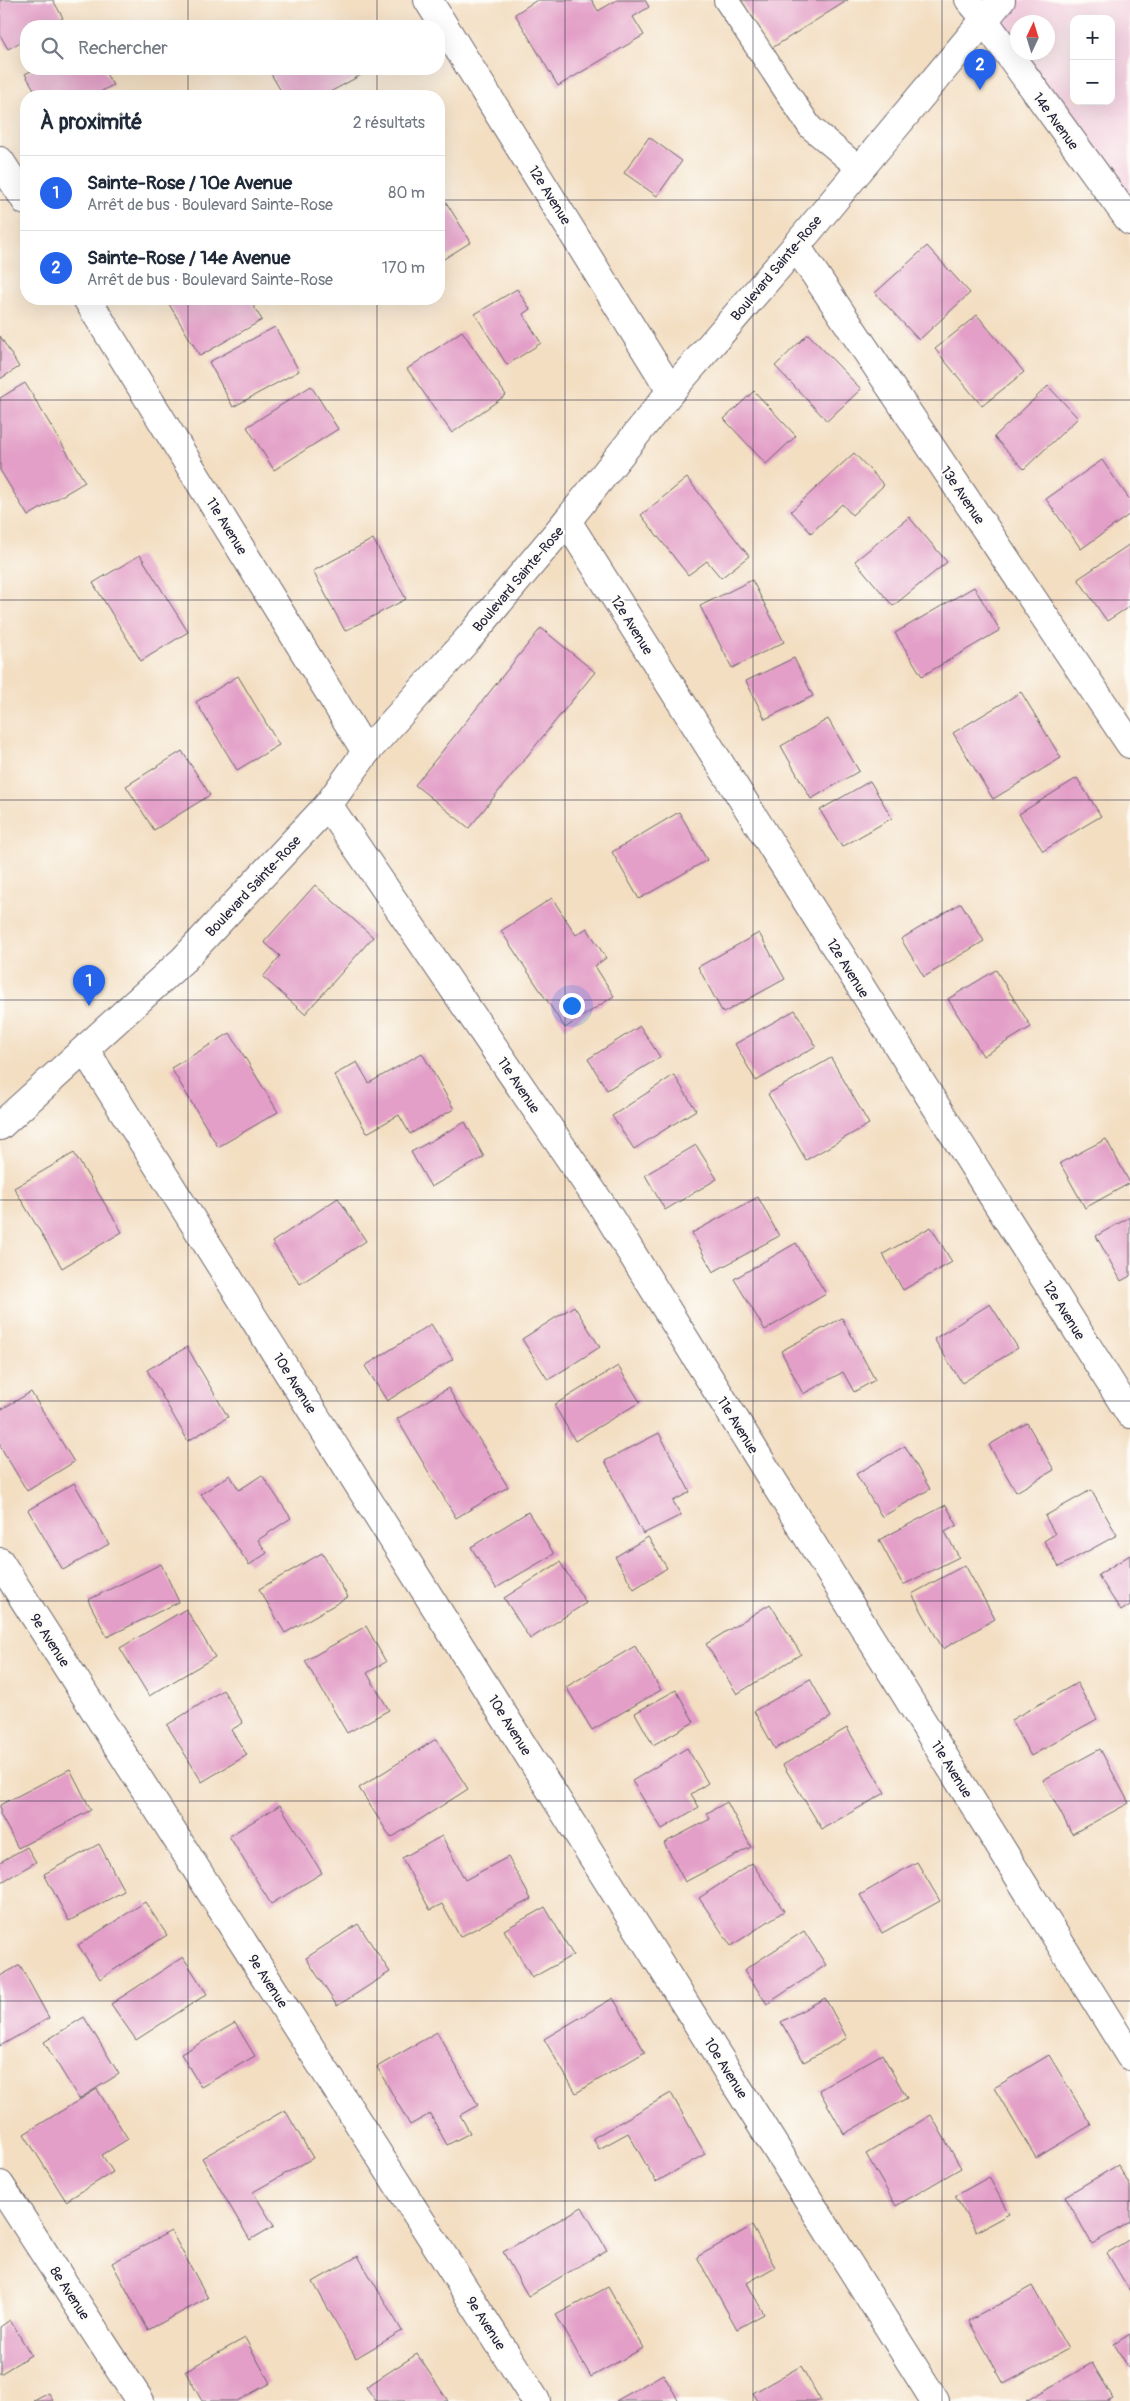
<!DOCTYPE html>
<html lang="fr">
<meta charset="utf-8">
<style>
body{margin:0;font-family:Pangolin,sans-serif;background:#f2f2f3;color:#1f2937}
.controls{position:absolute;right:15px;top:15px;display:grid;overflow:hidden;border-radius:10px;box-shadow:0 5px 20px #0002}
.controls button{width:45px;height:45px;display:grid;place-items:center;padding:0;border:0;border-bottom:1px solid #e0e1e3;background:#fff;color:#1f2937;font:25px sans-serif}
.compass{position:absolute;left:1010px;top:15px;width:45px;height:45px;border-radius:50%;background:#fff;box-shadow:0 5px 20px #0002;rotate:4deg}
.you{position:absolute;left:571px;top:1005px;width:18px;height:18px;margin:-12px;border:4px solid #fff;border-radius:50%;background:#1a73e8;box-shadow:0 0 0 8px #1a73e833}
.badge{display:grid;place-items:center;width:32px;height:32px;border-radius:50%;background:#2563eb;color:#fff;font-size:16px;font-weight:700}
.pin{position:absolute;translate:-50% -41px;filter:drop-shadow(0 1px 2px #0008)}
.pin::after{content:'';position:absolute;top:26px;width:18px;height:15px;background:inherit;clip-path:polygon(0 0,100% 0,50% 100%)}
.list{margin:0;padding:0;list-style:none}
h2{display:flex;justify-content:space-between;align-items:center;height:65px;margin:0;padding:0 20px;font-size:21px}
h2 small{font-size:16px;font-weight:400;color:#747a83}
.list li{display:grid;grid-template-columns:32px 1fr auto;gap:15px;align-items:center;box-sizing:border-box;height:75px;padding:0 20px;border-top:1px solid #e0e1e3}
.list b{display:block;font-size:19px;white-space:nowrap}
.list p{margin:0;font-size:16px;white-space:nowrap;color:#747a83}
.list em{font-size:16px;font-style:normal;color:#747a83}
.icon{flex:none;width:28px;height:28px;fill:none;stroke:currentColor;stroke-width:2;stroke-linecap:round;stroke-linejoin:round}
.map{position:relative;flex:none;width:1130px;height:2401px;overflow:hidden}
.search{position:absolute;background:#fff;box-shadow:0 5px 20px #0002;left:20px;top:20px;width:425px;height:55px;display:flex;align-items:center;gap:12px;box-sizing:border-box;padding:0 18px;border-radius:20px;color:#747a83;font-size:19px}
.panel{position:absolute;background:#fff;box-shadow:0 5px 20px #0002;left:20px;top:90px;width:425px;height:215px;border-radius:20px}
.map>svg:first-child{display:block}
.built{fill:#f3cfdf;fill-rule:evenodd}
.building{fill:#e39fc7}
.lines{fill:none;stroke-linecap:round;stroke-linejoin:round}
.lane-casing{stroke:#6b646a;stroke-width:26}
.street-casing{stroke:#6b646a;stroke-width:30}
.secondary-casing{stroke:#6b646a;stroke-width:30}
.lane{stroke:#fff;stroke-width:24}
.street{stroke:#fff;stroke-width:28}
.secondary{stroke:#fff;stroke-width:28}
.grid{fill:none;stroke:#22223b;stroke-width:1;stroke-opacity:0.55}
.labels{text-anchor:middle;stroke-width:4.5;stroke-linejoin:round;paint-order:stroke}
.street-label{font-size:14px;fill:#22223b;stroke:#fdfcf7}
</style>
<div class="map">
<svg width="1130" height="2401" viewBox="0 0 1130 2401">
<rect width="100%" height="100%" fill="#fdfcf7"/>
<filter id="ink" filterUnits="userSpaceOnUse"><feTurbulence type="fractalNoise" baseFrequency=".02" numOctaves="2"/><feDisplacementMap in="SourceGraphic" scale="10" xChannelSelector="R" yChannelSelector="G"/><feConvolveMatrix kernelMatrix="1 2 1 2 8 2 1 2 1" color-interpolation-filters="sRGB"/></filter>
<filter id="wash" filterUnits="userSpaceOnUse"><feTurbulence type="fractalNoise" baseFrequency=".0096" numOctaves="4" result="noise"/><feDisplacementMap in="SourceGraphic" scale="20" xChannelSelector="R" yChannelSelector="G"/><feGaussianBlur stdDeviation="1.12" result="paint"/><feColorMatrix in="noise" values="0 0 0 0 0 0 0 0 0 0 0 0 0 0 0 0 0 1.4 0 .05"/><feComposite in="paint" operator="in"/></filter>
<g filter="url(#wash)">
<rect width="100%" height="100%" fill="#f3dec2"/>
<path class="built" d="M1002,0H1130V221L984,20ZM1074,19H1111V101H1074ZM1018,22H1048V52H1018Z"/>
<g id="blocks">
<g class="building">
<polygon points="0,0 53,0 63,18 49,26 26,26 26,39 8,49 0,35"/>
<polygon points="537,0 592,0 598,11 617,0 645,0 649,7 633,17 644,35 558,86 515,14"/>
<polygon points="741,0 848,0 772,48"/>
<polygon points="35,69 103,69 113,85 93,96 38,96 25,74"/>
<polygon points="268,69 369,69 370,70 323,96 284,96"/>
<polygon points="649,137 682,161 657,196 624,173"/>
<polygon points="439,191 471,242 439,262"/>
<polygon points="927,246 970,293 919,340 875,293"/>
<polygon points="517,289 530,309 523,314 541,343 507,365 475,314"/>
<polygon points="166,299 249,299 262,320 200,356"/>
<polygon points="977,315 1024,372 982,406 935,349"/>
<polygon points="275,327 299,371 233,407 209,362"/>
<polygon points="462,331 506,395 452,433 407,369"/>
<polygon points="808,334 861,389 827,421 775,366"/>
<polygon points="0,336 19,367 0,379"/>
<polygon points="25,383 85,482 28,516 0,470 0,398"/>
<polygon points="311,386 338,429 274,470 247,427"/>
<polygon points="1048,386 1078,418 1024,469 994,437"/>
<polygon points="754,391 796,436 766,464 724,419"/>
<polygon points="854,453 884,485 852,515 842,504 811,533 791,511"/>
<polygon points="1102,460 1130,500 1130,514 1081,549 1046,499"/>
<polygon points="687,478 749,556 721,578 707,561 688,575 641,515"/>
<polygon points="909,517 947,562 893,606 855,561"/>
<polygon points="373,539 406,599 345,631 313,571"/>
<polygon points="1130,544 1130,606 1107,621 1078,579"/>
<polygon points="140,555 188,632 141,661 93,583"/>
<polygon points="752,580 784,642 732,668 700,606"/>
<polygon points="974,587 1000,630 922,676 895,633"/>
<polygon points="541,628 595,672 469,828 415,785"/>
<polygon points="794,658 813,696 765,719 746,681"/>
<polygon points="238,676 279,745 237,770 196,702"/>
<polygon points="1021,692 1061,758 993,799 953,733"/>
<polygon points="828,719 859,771 811,799 781,746"/>
<polygon points="182,751 210,795 154,830 126,786"/>
<polygon points="1077,778 1101,816 1043,851 1019,814"/>
<polygon points="870,781 892,818 842,847 820,810"/>
<polygon points="679,812 707,860 639,899 612,852"/>
<polygon points="315,885 373,937 305,1014 263,977 280,956 264,942"/>
<polygon points="552,898 576,935 587,928 606,958 595,966 614,996 565,1028 501,931"/>
<polygon points="961,903 984,941 924,977 901,939"/>
<polygon points="759,933 785,979 723,1013 698,967"/>
<polygon points="996,970 1031,1027 983,1056 948,999"/>
<polygon points="795,1010 816,1046 756,1081 735,1044"/>
<polygon points="640,1026 660,1057 607,1090 588,1059"/>
<polygon points="230,1033 278,1112 218,1147 171,1068"/>
<polygon points="422,1053 454,1109 410,1134 399,1115 367,1133 334,1075 357,1062 369,1083"/>
<polygon points="831,1058 869,1124 806,1160 768,1094"/>
<polygon points="674,1075 696,1110 634,1149 612,1116"/>
<polygon points="465,1122 484,1157 431,1187 411,1152"/>
<polygon points="1106,1139 1130,1183 1085,1208 1060,1163"/>
<polygon points="696,1145 717,1179 665,1210 645,1175"/>
<polygon points="74,1153 122,1232 62,1268 14,1188"/>
<polygon points="758,1197 779,1236 713,1272 692,1233"/>
<polygon points="338,1198 366,1241 300,1284 272,1242"/>
<polygon points="1130,1217 1130,1276 1121,1281 1096,1236"/>
<polygon points="931,1227 952,1262 903,1290 883,1254"/>
<polygon points="796,1243 826,1294 765,1330 734,1279"/>
<polygon points="990,1304 1018,1348 962,1383 934,1339"/>
<polygon points="574,1306 600,1347 548,1380 522,1339"/>
<polygon points="842,1318 875,1380 854,1392 843,1372 803,1394 781,1351"/>
<polygon points="431,1324 453,1359 387,1401 365,1366"/>
<polygon points="187,1347 228,1417 188,1441 147,1370"/>
<polygon points="618,1366 640,1402 575,1441 554,1405"/>
<polygon points="448,1388 508,1487 456,1518 397,1419"/>
<polygon points="31,1392 74,1462 27,1491 0,1446 0,1410"/>
<polygon points="1027,1423 1054,1470 1016,1492 989,1445"/>
<polygon points="659,1433 690,1492 673,1501 681,1515 643,1534 605,1461"/>
<polygon points="905,1446 930,1489 882,1517 856,1474"/>
<polygon points="230,1475 239,1490 262,1475 291,1518 258,1540 267,1553 249,1565 201,1494"/>
<polygon points="74,1483 109,1544 63,1570 28,1510"/>
<polygon points="1091,1490 1117,1535 1059,1567 1044,1541 1055,1534 1045,1516"/>
<polygon points="946,1505 957,1525 945,1532 959,1557 903,1585 879,1540"/>
<polygon points="528,1512 554,1554 496,1588 471,1547"/>
<polygon points="648,1537 667,1568 634,1589 615,1557"/>
<polygon points="322,1553 348,1597 285,1633 259,1589"/>
<polygon points="1130,1555 1130,1605 1121,1611 1098,1575"/>
<polygon points="560,1562 586,1603 530,1639 504,1598"/>
<polygon points="161,1564 179,1602 107,1637 88,1600"/>
<polygon points="965,1565 995,1619 943,1649 912,1594"/>
<polygon points="770,1604 801,1654 737,1694 706,1644"/>
<polygon points="186,1609 215,1657 149,1696 120,1648"/>
<polygon points="366,1626 386,1662 367,1673 389,1710 347,1733 305,1661"/>
<polygon points="635,1646 661,1690 592,1730 566,1687"/>
<polygon points="810,1679 831,1717 775,1749 754,1711"/>
<polygon points="1077,1683 1097,1719 1031,1756 1011,1720"/>
<polygon points="223,1690 243,1723 231,1730 247,1755 202,1782 167,1725"/>
<polygon points="676,1690 694,1722 653,1745 635,1713"/>
<polygon points="847,1728 885,1793 822,1829 783,1765"/>
<polygon points="436,1739 468,1789 391,1838 359,1788"/>
<polygon points="687,1748 708,1783 691,1794 699,1807 662,1829 632,1781"/>
<polygon points="1100,1749 1129,1803 1072,1834 1043,1780"/>
<polygon points="70,1769 91,1810 18,1848 0,1814 0,1805"/>
<polygon points="727,1802 751,1847 685,1882 664,1843 710,1819 707,1813"/>
<polygon points="280,1805 322,1873 271,1904 229,1836"/>
<polygon points="442,1836 465,1880 508,1857 531,1899 460,1937 442,1904 430,1910 402,1858"/>
<polygon points="99,1844 124,1891 69,1921 44,1874"/>
<polygon points="27,1847 36,1862 0,1883 0,1862"/>
<polygon points="917,1862 940,1901 882,1933 860,1895"/>
<polygon points="752,1863 784,1911 731,1946 699,1898"/>
<polygon points="145,1902 167,1935 100,1979 78,1945"/>
<polygon points="545,1907 573,1955 532,1978 504,1930"/>
<polygon points="358,1924 390,1972 337,2006 306,1958"/>
<polygon points="804,1931 826,1965 767,2004 744,1970"/>
<polygon points="183,1957 207,1994 136,2040 111,2004"/>
<polygon points="20,1965 49,2018 0,2046 0,1976"/>
<polygon points="613,1998 645,2052 576,2093 544,2039"/>
<polygon points="825,1998 847,2038 804,2062 781,2022"/>
<polygon points="84,2017 119,2074 79,2099 44,2042"/>
<polygon points="235,2023 255,2056 201,2087 181,2054"/>
<polygon points="437,2032 478,2105 460,2115 470,2133 447,2145 430,2114 410,2125 377,2067"/>
<polygon points="882,2054 907,2098 844,2134 819,2090"/>
<polygon points="1049,2055 1091,2125 1036,2158 994,2088"/>
<polygon points="97,2089 128,2139 102,2155 113,2172 66,2201 24,2134"/>
<polygon points="671,2093 705,2154 656,2182 628,2133 599,2149 593,2138"/>
<polygon points="285,2110 313,2158 253,2192 274,2226 250,2240 202,2158"/>
<polygon points="931,2115 961,2168 896,2206 866,2154"/>
<polygon points="1118,2165 1130,2186 1130,2222 1092,2244 1065,2196"/>
<polygon points="989,2177 1009,2214 976,2232 955,2196"/>
<polygon points="582,2207 607,2250 528,2296 503,2252"/>
<polygon points="752,2226 775,2267 747,2283 764,2314 737,2329 697,2257"/>
<polygon points="171,2231 208,2298 148,2330 112,2263"/>
<polygon points="1130,2239 1130,2291 1107,2253"/>
<polygon points="358,2256 402,2331 356,2358 313,2282"/>
<polygon points="1032,2286 1068,2349 1004,2384 969,2321"/>
<polygon points="608,2287 643,2348 591,2377 556,2315"/>
<polygon points="10,2320 31,2355 0,2374 0,2327"/>
<polygon points="1130,2334 1130,2370 1114,2344"/>
<polygon points="245,2338 270,2383 237,2401 202,2401 185,2371"/>
<polygon points="417,2354 448,2401 376,2401 366,2387"/>
<polygon points="1092,2363 1113,2398 1107,2401 1026,2401"/>
<polygon points="801,2366 821,2401 758,2401 753,2393"/>
<polygon points="663,2374 679,2401 616,2401"/>
<polygon points="49,2393 53,2401 34,2401"/>
</g>
</g>
</g>
<g filter="url(#ink)">
<use href="#blocks" fill-opacity="0" stroke="#6b646a" stroke-width="1"/>
<g class="lines">
<defs>
<g id="lane">
<polyline points="726,0 810,127 860,169"/>
<polyline points="967,0 984,20"/>
</g>
<g id="street">
<polyline points="428,0 671,391"/>
<polyline points="984,20 1130,221"/>
<polyline points="0,161 26,201"/>
<polyline points="796,246 1130,744"/>
<polyline points="87,299 366,752"/>
<polyline points="567,521 1130,1414"/>
<polyline points="328,805 603,1207 1130,2056"/>
<polyline points="85,1050 935,2401"/>
<polyline points="0,1562 536,2401"/>
<polyline points="0,2185 140,2401"/>
</g>
<polyline id="secondary" points="0,1126 184,959 328,805 366,752 468,639 567,521 671,391 796,246 1001,0"/>
</defs>
<use href="#lane" class="lane-casing"/>
<use href="#street" class="street-casing"/>
<use href="#secondary" class="secondary-casing"/>
<use href="#lane" class="lane"/>
<use href="#street" class="street"/>
<use href="#secondary" class="secondary"/>
</g>
</g>
<path class="grid" d="M188,0V26M377,0V26M565,0V2401M753,0V2401M942,0V2401M188,69V96M377,69V96M0,200H26M439,200H1130M188,299V2401M377,299V2401M0,400H1130M0,600H1130M0,800H1130M0,1000H1130M0,1200H1130M0,1401H1130M0,1601H1130M0,1801H1130M0,2001H1130M0,2201H1130"/>
<g class="labels">
<g class="street-label">
<text transform="translate(1056 121) rotate(54)" y="5">14e Avenue</text>
<text transform="translate(550 195) rotate(58)" y="5">12e Avenue</text>
<text transform="translate(776 268) rotate(-50)" y="5">Boulevard Sainte-Rose</text>
<text transform="translate(963 495) rotate(56)" y="5">13e Avenue</text>
<text transform="translate(227 526) rotate(58)" y="5">11e Avenue</text>
<text transform="translate(518 579) rotate(-50)" y="5">Boulevard Sainte-Rose</text>
<text transform="translate(632 625) rotate(58)" y="5">12e Avenue</text>
<text transform="translate(253 886) rotate(-47)" y="5">Boulevard Sainte-Rose</text>
<text transform="translate(848 968) rotate(58)" y="5">12e Avenue</text>
<text transform="translate(519 1085) rotate(56)" y="5">11e Avenue</text>
<text transform="translate(1064 1310) rotate(58)" y="5">12e Avenue</text>
<text transform="translate(295 1383) rotate(58)" y="5">10e Avenue</text>
<text transform="translate(738 1425) rotate(58)" y="5">11e Avenue</text>
<text transform="translate(50 1640) rotate(57)" y="5">9e Avenue</text>
<text transform="translate(510 1725) rotate(58)" y="5">10e Avenue</text>
<text transform="translate(952 1769) rotate(58)" y="5">11e Avenue</text>
<text transform="translate(268 1981) rotate(57)" y="5">9e Avenue</text>
<text transform="translate(726 2068) rotate(58)" y="5">10e Avenue</text>
<text transform="translate(70 2293) rotate(57)" y="5">8e Avenue</text>
<text transform="translate(486 2323) rotate(57)" y="5">9e Avenue</text>
</g>
</g>
</svg>
<div class="controls">
<button>+</button>
<button>−</button>
</div>
<svg class="compass" viewBox="-18 -18 36 36"><path d="M0-13l5 13h-10z" fill="#e53935"/><path d="M0 13l5-13h-10z" fill="#747a83"/></svg>
<div class="you"></div>
<div class="pin badge" style="left:89px;top:1006px">1</div>
<div class="pin badge" style="left:980px;top:90px">2</div>
<div class="search"><svg class="icon" aria-label="search" viewBox="0 0 24 24"><circle cx="10" cy="10" r="6"/><path d="M15 15l6 6"/></svg>Rechercher</div>
<section class="panel">
<h2>À proximité<small>2 résultats</small></h2>
<ul class="list">
<li><span class="badge">1</span><div><b>Sainte-Rose / 10e Avenue</b><p>Arrêt de bus · Boulevard Sainte-Rose</p></div><em>80 m</em></li>
<li><span class="badge">2</span><div><b>Sainte-Rose / 14e Avenue</b><p>Arrêt de bus · Boulevard Sainte-Rose</p></div><em>170 m</em></li>
</ul>
</section>
</div>
